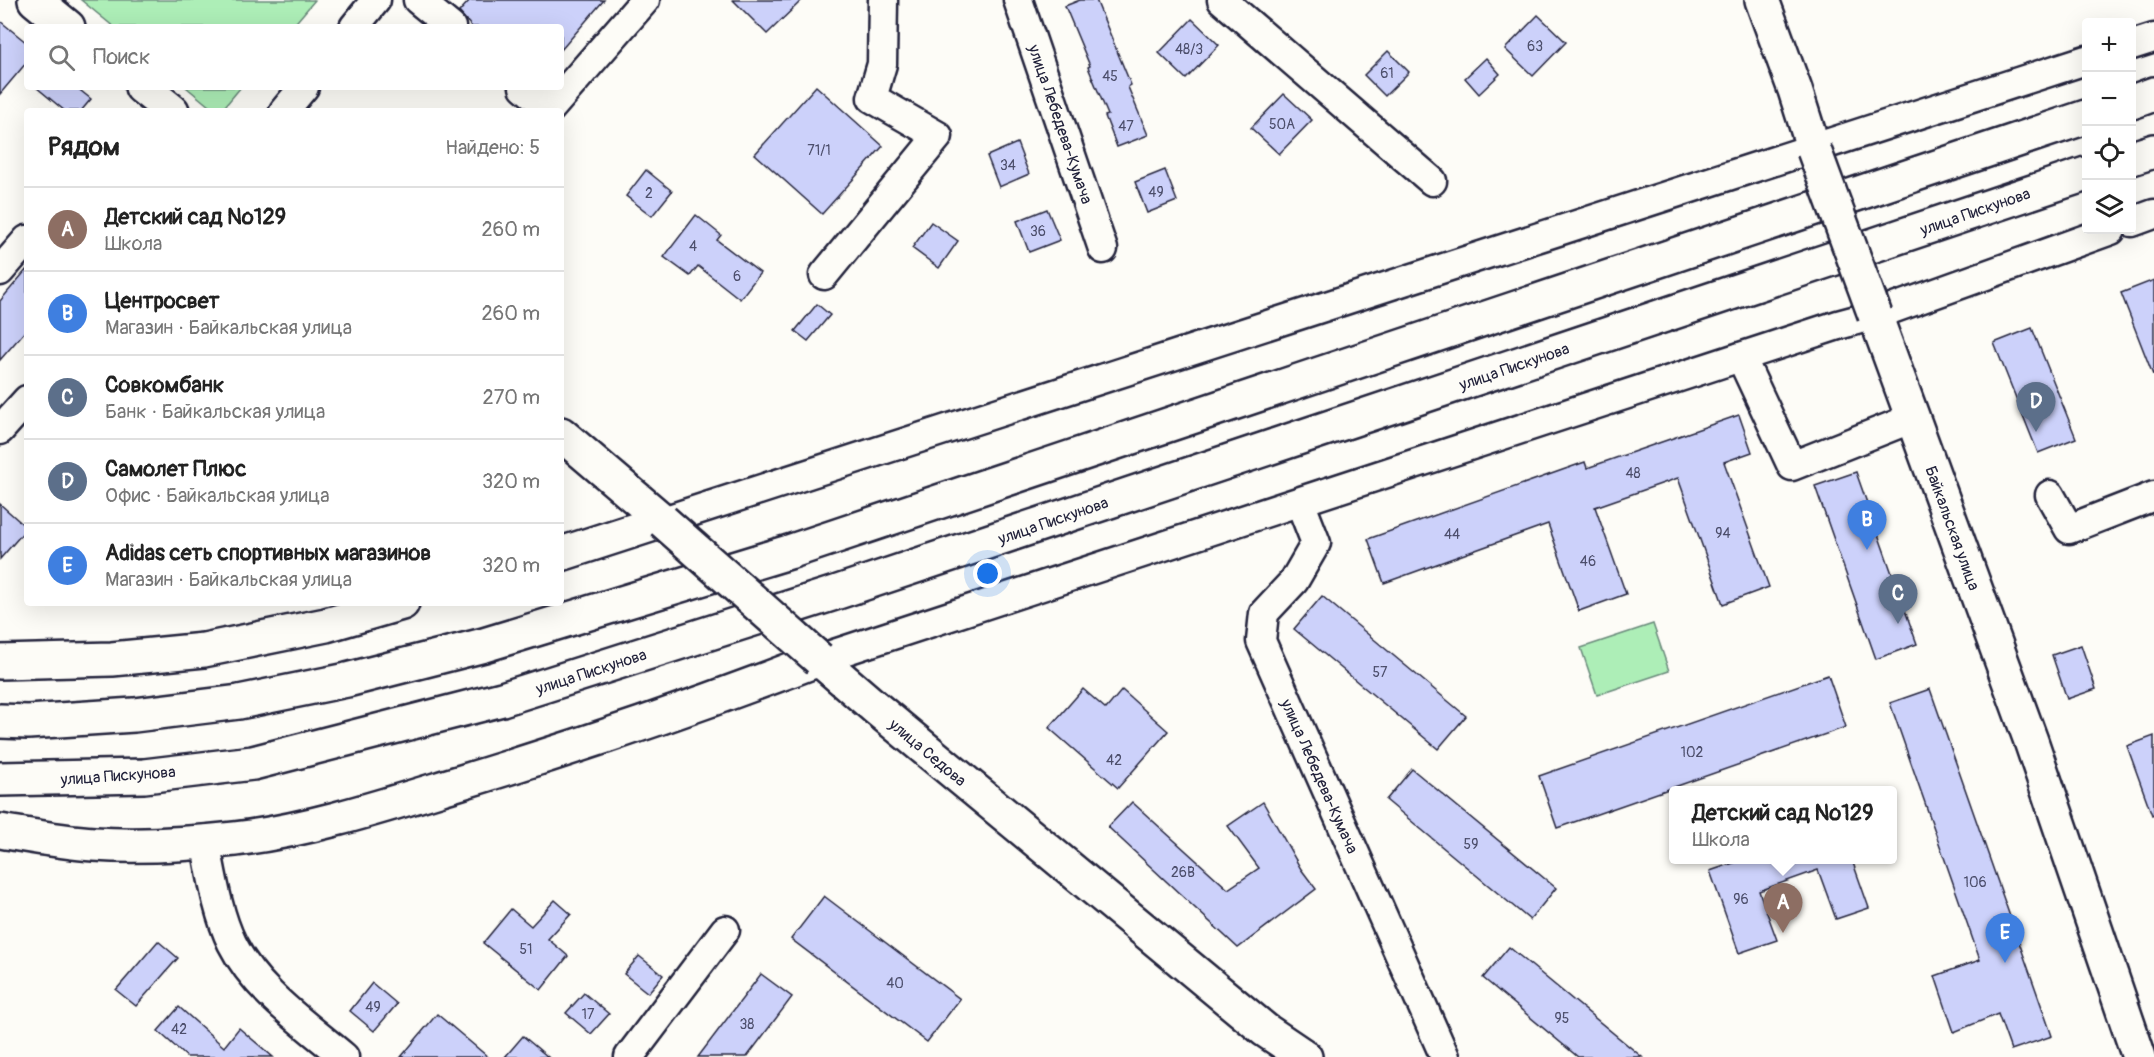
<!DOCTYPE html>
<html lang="ru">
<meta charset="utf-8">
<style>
body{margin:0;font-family:Pangolin,sans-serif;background:#f6f6f6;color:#222}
.controls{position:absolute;right:18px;top:18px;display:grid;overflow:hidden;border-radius:6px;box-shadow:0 6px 24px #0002}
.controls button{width:54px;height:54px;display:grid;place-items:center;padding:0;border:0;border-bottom:2px solid #e0e0e0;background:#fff;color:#222;font:30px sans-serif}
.you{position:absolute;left:988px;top:574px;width:21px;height:21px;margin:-15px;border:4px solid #fff;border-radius:50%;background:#1a73e8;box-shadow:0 0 0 9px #1a73e833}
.badge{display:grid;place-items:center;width:39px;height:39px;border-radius:50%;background:#2563eb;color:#fff;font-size:20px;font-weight:700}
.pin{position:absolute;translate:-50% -50px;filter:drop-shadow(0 2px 3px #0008)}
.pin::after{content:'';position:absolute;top:32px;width:21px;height:18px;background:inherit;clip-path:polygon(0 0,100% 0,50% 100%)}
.popup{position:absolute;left:1669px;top:786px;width:228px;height:78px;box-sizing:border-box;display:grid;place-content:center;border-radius:6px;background:#fff;filter:drop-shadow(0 2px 4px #0005);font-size:20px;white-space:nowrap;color:#767676}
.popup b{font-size:22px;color:#222}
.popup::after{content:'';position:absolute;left:50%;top:100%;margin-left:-12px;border:12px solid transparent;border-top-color:#fff}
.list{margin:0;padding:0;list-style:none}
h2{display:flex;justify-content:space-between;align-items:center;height:78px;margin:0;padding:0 24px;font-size:26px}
h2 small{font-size:20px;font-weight:400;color:#767676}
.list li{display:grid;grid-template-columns:39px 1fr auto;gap:18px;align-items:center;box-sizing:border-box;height:84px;padding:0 24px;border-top:2px solid #e0e0e0}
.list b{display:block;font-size:22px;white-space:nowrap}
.list p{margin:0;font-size:20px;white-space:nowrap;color:#767676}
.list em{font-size:20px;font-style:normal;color:#767676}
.icon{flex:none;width:33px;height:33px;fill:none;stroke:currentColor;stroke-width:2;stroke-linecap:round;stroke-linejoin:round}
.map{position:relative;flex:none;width:2154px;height:1057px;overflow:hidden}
.search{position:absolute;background:#fff;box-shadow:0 6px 24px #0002;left:24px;top:24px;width:540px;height:66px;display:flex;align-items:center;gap:15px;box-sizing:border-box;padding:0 21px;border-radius:6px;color:#767676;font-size:22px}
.panel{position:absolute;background:#fff;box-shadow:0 6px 24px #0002;left:24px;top:108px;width:540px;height:498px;border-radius:6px}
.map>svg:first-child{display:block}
.green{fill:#adeeb7;stroke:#688879;stroke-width:1.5}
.building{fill:#ccd1fa;stroke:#22223b;stroke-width:1.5}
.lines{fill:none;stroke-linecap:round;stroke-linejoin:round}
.minor-casing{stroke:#22223b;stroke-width:33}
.major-casing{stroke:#22223b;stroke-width:38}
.minor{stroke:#fdfcf7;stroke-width:28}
.major{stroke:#fdfcf7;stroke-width:33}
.major-bridge-casing{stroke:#22223b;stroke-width:38;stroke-linecap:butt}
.major-bridge{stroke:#fdfcf7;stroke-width:33}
.labels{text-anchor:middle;stroke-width:5;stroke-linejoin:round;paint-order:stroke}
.number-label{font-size:14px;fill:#4c4e6b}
.street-label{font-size:16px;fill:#22223b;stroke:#fdfcf7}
</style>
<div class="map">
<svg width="2154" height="1057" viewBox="0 0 2154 1057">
<rect width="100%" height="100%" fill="#fdfcf7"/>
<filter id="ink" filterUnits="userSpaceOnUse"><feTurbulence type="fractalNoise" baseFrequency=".0167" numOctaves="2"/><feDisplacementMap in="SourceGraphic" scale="12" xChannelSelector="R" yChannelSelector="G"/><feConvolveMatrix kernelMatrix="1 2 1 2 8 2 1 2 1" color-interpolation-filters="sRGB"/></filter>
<g filter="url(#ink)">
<g class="green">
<polygon points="81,0 315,0 292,27 114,27"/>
<polygon points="186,87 241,87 221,111 215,111"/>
<polygon points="1653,624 1669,671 1597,695 1581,648"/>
</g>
<g class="building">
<polygon points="470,0 604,0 561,50 561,27 472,27 459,12"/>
<polygon points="733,0 802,0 767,34"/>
<polygon points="1080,0 1096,0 1131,85 1128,87 1148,135 1117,147 1105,116 1108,115 1088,67 1090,66 1065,6"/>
<polygon points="1538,15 1566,42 1533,76 1505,49"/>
<polygon points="1192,19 1219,45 1186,79 1159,53"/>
<polygon points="0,21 27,43 27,62 0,94"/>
<polygon points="1388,51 1409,72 1385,96 1364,75"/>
<polygon points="1486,58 1500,74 1479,94 1465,78"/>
<polygon points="816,86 883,146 822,214 755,154"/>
<polygon points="36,87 76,87 91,99 81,111 65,111"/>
<polygon points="1284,94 1312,120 1279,154 1251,128"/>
<polygon points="1017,143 1029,174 999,187 987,156"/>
<polygon points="646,170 672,191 652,216 626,196"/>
<polygon points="1165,170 1177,201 1147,213 1135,182"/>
<polygon points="1047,209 1060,240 1029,252 1017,221"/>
<polygon points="696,215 721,235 717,240 760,273 740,299 698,266 690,276 664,257"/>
<polygon points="931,222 958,241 939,268 912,248"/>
<polygon points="27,269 27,329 0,360 0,301"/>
<polygon points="2154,280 2154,375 2153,375 2121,293"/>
<polygon points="817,304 830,315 808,341 795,331"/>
<polygon points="2032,328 2076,438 2038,453 1994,343"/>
<polygon points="1739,415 1752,452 1724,462 1769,587 1723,604 1678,478 1595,507 1626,594 1579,611 1548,524 1384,583 1368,539 1585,462 1587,468"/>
<polygon points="1856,472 1917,644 1876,659 1815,486"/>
<polygon points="0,504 27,528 0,559"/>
<polygon points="1322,596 1466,716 1438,749 1294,629"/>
<polygon points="2081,645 2096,689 2067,699 2052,655"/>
<polygon points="1828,675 1846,727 1557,828 1539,776"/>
<polygon points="1083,689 1106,709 1122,690 1168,731 1118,788 1049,728"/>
<polygon points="1930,689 2052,1036 2011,1050 1998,1014 1954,1032 1935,976 1980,960 1890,703"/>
<polygon points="2154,736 2154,814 2152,815 2127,746"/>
<polygon points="1412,769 1556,888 1530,920 1386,800"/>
<polygon points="1132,802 1228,889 1259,868 1228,826 1263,802 1301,869 1316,889 1238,948 1108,827"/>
<polygon points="1742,860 1852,860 1869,908 1836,919 1818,870 1759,891 1777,940 1739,953 1710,871"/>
<polygon points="824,896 960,999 927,1042 791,939"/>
<polygon points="555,900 571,914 548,939 568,956 541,990 483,943 511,909 531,926"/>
<polygon points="158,941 178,958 136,1006 116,990"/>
<polygon points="1509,947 1642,1057 1578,1057 1483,978"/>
<polygon points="639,956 663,975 648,993 624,974"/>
<polygon points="761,974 792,997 747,1057 698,1057"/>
<polygon points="372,983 397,1004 374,1031 350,1011"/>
<polygon points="584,993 609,1014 591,1034 566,1013"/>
<polygon points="179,1007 224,1047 239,1028 273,1057 187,1057 158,1031"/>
<polygon points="437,1014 488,1057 401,1057"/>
<polygon points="523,1036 548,1057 505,1057"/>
</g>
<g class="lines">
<defs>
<g id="minor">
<polyline points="418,0 451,27"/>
<polyline points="1018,0 1103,249"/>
<polyline points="1222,0 1432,181"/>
<polyline points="354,27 376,0"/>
<polyline points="2132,45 2154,38"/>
<polyline points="524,87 550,109 645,0"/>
<polyline points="284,111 304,87"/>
<polyline points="2132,222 2154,214"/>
<polyline points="0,271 27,240"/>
<polyline points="824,275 938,136 872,98 882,64 883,0"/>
<polyline points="1741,357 1792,466 1913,418"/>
<polyline points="0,430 27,400"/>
<polyline points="2050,495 2069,529 2154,496"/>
<polyline points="1300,502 1316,543 1294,581 1264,613 1261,641 1445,1057"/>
<polyline points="663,521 2086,60"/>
<polyline points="819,659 1838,325 1875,315 2111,230"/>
<path d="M205,841C212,875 217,912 232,943C256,991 304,1023 344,1057"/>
<polyline points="629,1057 725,930"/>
</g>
<g id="major">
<polyline points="35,0 68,27"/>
<polyline points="1762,0 1795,90 1814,150"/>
<polyline points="142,87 172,111"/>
<polyline points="2132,102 2154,94"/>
<polyline points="2132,158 2154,151"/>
<polyline points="1875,315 2031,741 2139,1057"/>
<polyline points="561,434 663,521"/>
<polyline points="561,554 663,521"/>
<polyline points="0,662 112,659 204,650 326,625 402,603"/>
<polyline points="0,721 28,722 134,715 239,702 347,680 484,645 789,552 2086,117"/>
<polyline points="0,779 144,776 253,763 502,699 835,593 2086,174"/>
<path d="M0,831C31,836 63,842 94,844C140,847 189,844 235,839C309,830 383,806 455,784C578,747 700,705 819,659L877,709L1265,1030L1305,1057"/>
</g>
</defs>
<use href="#minor" class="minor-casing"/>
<use href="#major" class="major-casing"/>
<use href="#minor" class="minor"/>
<use href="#major" class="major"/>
<defs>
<g id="major-bridge">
<polyline points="1814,150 1875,315"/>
<polyline points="663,521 819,659"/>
</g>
</defs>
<use href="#major-bridge" class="major-bridge-casing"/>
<use href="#major-bridge" class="major-bridge"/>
</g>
</g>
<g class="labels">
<g class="number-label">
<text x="1535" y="51">63</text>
<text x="1189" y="54">48/3</text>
<text x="1387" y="78">61</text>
<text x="1110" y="81">45</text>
<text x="1282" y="129">50А</text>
<text x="1126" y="131">47</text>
<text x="819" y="155">71/1</text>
<text x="1008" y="170">34</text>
<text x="1156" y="197">49</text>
<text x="649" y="198">2</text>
<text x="1038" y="236">36</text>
<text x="693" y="251">4</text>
<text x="737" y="281">6</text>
<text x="1633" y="478">48</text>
<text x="1723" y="538">94</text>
<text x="1452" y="539">44</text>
<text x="1588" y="566">46</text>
<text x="1380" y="677">57</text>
<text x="1692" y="757">102</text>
<text x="1114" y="765">42</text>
<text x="1471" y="849">59</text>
<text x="1183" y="877">26В</text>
<text x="1975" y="887">106</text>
<text x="1741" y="904">96</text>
<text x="526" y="954">51</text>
<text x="895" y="988">40</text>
<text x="373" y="1012">49</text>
<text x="588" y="1019">17</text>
<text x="1562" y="1023">95</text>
<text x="747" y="1029">38</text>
<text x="179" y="1034">42</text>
</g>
<g class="street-label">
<text transform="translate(1061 124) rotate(71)" y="6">улица Лебедева-Кумача</text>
<text transform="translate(1975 211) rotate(-19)" y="6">улица Пискунова</text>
<text transform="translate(1514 366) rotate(-19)" y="6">улица Пискунова</text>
<text transform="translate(1053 520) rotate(-19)" y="6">улица Пискунова</text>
<text transform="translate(1953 528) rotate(70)" y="6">Байкальская улица</text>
<text transform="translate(591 671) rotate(-18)" y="6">улица Пискунова</text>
<text transform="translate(928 752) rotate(40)" y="6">улица Седова</text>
<text transform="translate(118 775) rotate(-4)" y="6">улица Пискунова</text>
<text transform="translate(1320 776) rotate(66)" y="6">улица Лебедева-Кумача</text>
</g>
</g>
</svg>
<div class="controls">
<button>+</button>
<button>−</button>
<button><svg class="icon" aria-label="locate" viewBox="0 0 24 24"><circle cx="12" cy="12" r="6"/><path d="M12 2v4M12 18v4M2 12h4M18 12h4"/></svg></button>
<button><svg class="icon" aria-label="layers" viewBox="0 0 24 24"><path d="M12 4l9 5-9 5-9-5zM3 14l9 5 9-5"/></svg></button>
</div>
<div class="you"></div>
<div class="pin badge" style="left:1783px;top:933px;background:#8d6e63">A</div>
<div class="popup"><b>Детский сад №129</b>Школа</div>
<div class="pin badge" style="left:1867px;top:550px;background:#3f7fe0">B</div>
<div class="pin badge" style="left:1898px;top:624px;background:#5c6f8a">C</div>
<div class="pin badge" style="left:2036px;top:432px;background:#5c6f8a">D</div>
<div class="pin badge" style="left:2005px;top:963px;background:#3f7fe0">E</div>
<div class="search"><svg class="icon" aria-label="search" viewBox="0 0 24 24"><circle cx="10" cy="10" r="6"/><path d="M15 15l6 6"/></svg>Поиск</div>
<section class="panel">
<h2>Рядом<small>Найдено: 5</small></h2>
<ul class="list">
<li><span class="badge" style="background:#8d6e63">A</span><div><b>Детский сад №129</b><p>Школа</p></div><em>260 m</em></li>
<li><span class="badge" style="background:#3f7fe0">B</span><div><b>Центросвет</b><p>Магазин · Байкальская улица</p></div><em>260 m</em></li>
<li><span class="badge" style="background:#5c6f8a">C</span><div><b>Совкомбанк</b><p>Банк · Байкальская улица</p></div><em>270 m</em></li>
<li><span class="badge" style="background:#5c6f8a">D</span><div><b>Самолет Плюс</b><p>Офис · Байкальская улица</p></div><em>320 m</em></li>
<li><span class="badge" style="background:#3f7fe0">E</span><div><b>Adidas сеть спортивных магазинов</b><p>Магазин · Байкальская улица</p></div><em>320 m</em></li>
</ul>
</section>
</div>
